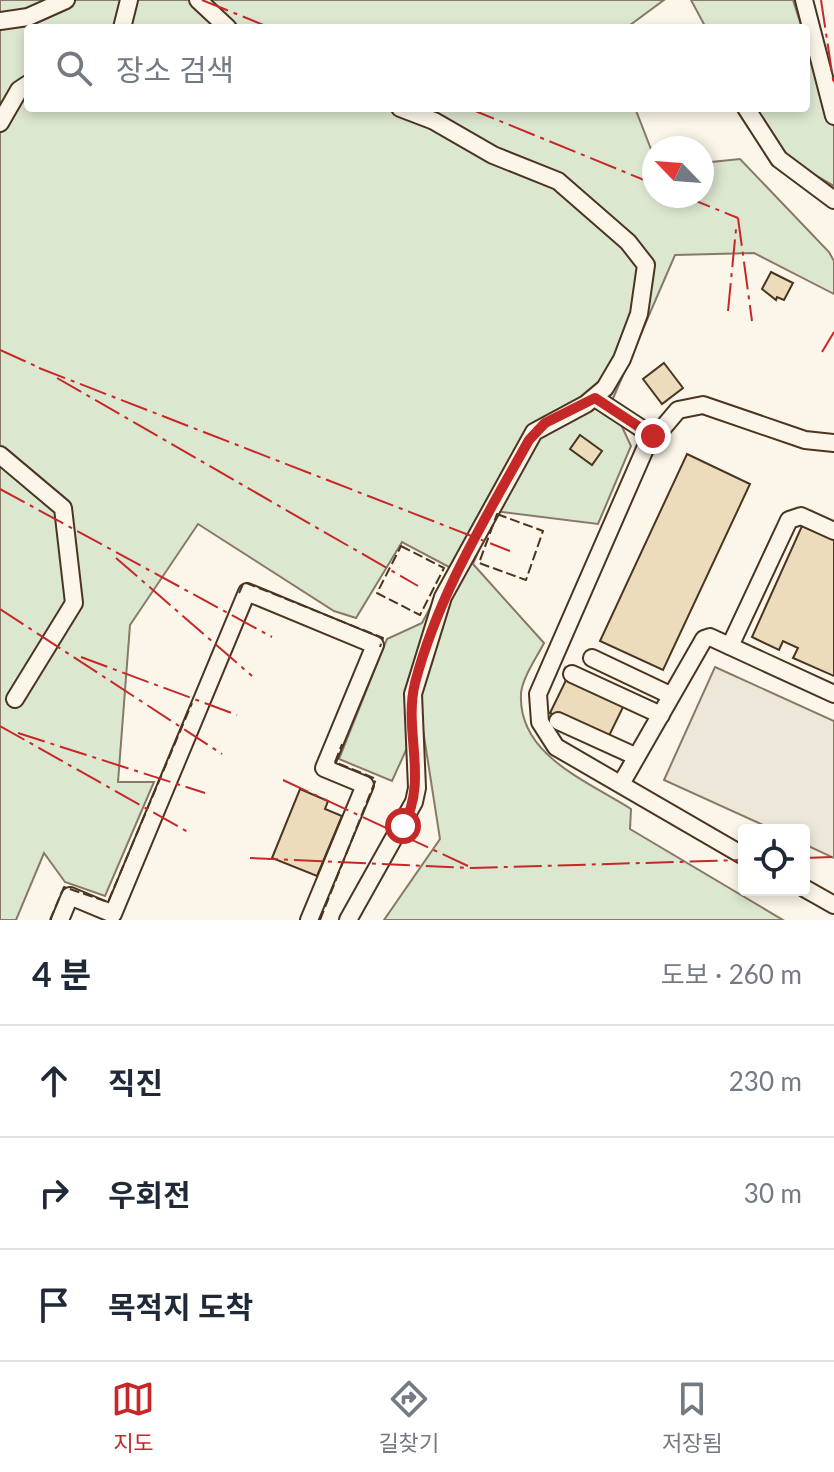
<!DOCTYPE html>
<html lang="ko">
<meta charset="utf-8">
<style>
body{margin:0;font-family:Lato,"Noto Sans KR",sans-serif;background:#f6f6f7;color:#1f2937}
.controls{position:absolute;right:24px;bottom:24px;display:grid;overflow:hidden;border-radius:8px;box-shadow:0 4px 12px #0003}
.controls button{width:72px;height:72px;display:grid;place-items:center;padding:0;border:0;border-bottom:2px solid #e0e1e3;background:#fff;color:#1f2937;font:40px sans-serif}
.compass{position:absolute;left:642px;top:136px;width:72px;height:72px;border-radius:50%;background:#fff;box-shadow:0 4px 12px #0003;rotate:295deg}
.stop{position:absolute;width:24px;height:24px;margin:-18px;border:6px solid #c62828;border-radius:50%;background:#fff}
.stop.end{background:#c62828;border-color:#fff;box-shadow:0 2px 8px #0008}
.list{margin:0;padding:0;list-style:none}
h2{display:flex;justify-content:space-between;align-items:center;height:104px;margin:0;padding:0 32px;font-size:34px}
h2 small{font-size:26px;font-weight:400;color:#747a83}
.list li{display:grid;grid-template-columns:52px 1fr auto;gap:24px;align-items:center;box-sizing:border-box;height:112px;padding:0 32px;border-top:2px solid #e0e1e3}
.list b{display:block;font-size:30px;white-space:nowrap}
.list em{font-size:26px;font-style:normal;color:#747a83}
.icon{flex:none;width:44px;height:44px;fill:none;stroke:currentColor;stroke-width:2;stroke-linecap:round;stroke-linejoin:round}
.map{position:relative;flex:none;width:834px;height:920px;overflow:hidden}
.search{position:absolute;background:#fff;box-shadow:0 4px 12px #0003;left:24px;right:24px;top:24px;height:88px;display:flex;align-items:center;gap:20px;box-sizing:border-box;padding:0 28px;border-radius:8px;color:#747a83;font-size:30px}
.sheet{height:440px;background:#fff}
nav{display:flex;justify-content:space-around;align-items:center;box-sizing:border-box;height:112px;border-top:2px solid #e0e1e3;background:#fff;font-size:22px;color:#747a83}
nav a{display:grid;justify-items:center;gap:4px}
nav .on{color:#c62828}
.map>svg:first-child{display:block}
.green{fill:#dce7d0;stroke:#887966;stroke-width:2}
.parking{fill:#ede7d9;stroke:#887966;stroke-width:2}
.building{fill:#ecdcbc;stroke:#4a3520;stroke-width:2}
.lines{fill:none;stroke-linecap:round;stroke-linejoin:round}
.minor-casing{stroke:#4a3520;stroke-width:20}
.minor{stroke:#fbf6e9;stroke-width:16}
.fence{stroke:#4a3520;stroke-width:2;stroke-dasharray:10 4;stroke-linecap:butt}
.power{stroke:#c62828;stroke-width:2;stroke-dasharray:28 6 4 6;stroke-linecap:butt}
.route{stroke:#c62828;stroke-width:10}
</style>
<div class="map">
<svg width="834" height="920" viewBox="0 0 834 920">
<rect width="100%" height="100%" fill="#fbf6e9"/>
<g class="green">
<path d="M0,0H664L626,28H28V108H635L654,157V196H702V163L740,159L829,252L834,261V294L754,253L675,255L611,403L631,446L598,524L495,511L473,564L544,643C537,657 522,678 521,694C518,755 587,781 631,809L630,829L783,920H384L440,839L421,717L392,781L339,759L387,639L422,623L451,568L402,542L356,618L334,611L198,524L130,625L118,782H154L105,896L65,882L44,853L16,920H0Z"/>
<polygon points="691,0 793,0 802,28 706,28"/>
<polygon points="806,40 834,127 834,186 768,148 747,108 806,108"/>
</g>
<polygon class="parking" points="715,667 834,721 834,858 804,844 804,830 774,830 664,780"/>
<g class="building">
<polygon points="771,272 793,283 784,300 777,297 776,300 762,289"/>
<polygon points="664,363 683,388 662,404 643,379"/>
<polygon points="580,435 602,451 592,465 570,449"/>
<polygon points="687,454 750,484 663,670 600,641"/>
<polygon points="802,526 834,540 834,676 793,658 798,648 783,641 779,650 752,637"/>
<polygon points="568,676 625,703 607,740 550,713"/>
<polygon points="300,789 328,801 325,809 342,816 317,876 272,858"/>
</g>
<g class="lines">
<defs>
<g id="minor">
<polyline points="198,0 228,28"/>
<polyline points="804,0 834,116"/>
<polyline points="0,21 28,17 66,0"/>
<polyline points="122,28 129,0"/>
<polyline points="746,108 779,159 834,200"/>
<polyline points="0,123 19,90 28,84"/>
<polyline points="595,398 653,436"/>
<polyline points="0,455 63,508 74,603 15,699"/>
<polyline points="730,646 789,520 801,516 834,531"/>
<polyline points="592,658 670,695"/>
<polyline points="572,674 661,715"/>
<polyline points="558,721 635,756"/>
<polyline points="621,784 704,639 710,637 834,694"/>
<polyline points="744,856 556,747 540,722 538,694 645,449 678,410 703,405 805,440 834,443"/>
<polyline points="804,888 834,905"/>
<polyline points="60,920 70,896 113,914 247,592 375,645 324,768 365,785 309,920"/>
<polyline points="348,920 414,802 417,788 413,694 443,597 534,432 586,404 605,388 622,359 639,314 646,265 628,242 558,181 493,155 434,121 400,108"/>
</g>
</defs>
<use href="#minor" class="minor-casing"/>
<use href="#minor" class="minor"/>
<g class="fence">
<polygon points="497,514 543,531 526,580 479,563"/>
<polygon points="401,546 444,568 420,615 377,593"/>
<polyline points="239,593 244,582 383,638 380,647"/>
<polyline points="50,920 64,887 108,902 192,703"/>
<polyline points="320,920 376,779 335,762 342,744"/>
</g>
<g class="power">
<polyline points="202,0 271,28"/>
<polyline points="821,0 834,86"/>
<polyline points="468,108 654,184"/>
<polyline points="684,196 738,218"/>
<polyline points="738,218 752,321"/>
<polyline points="728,311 736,229"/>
<polyline points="0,350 40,368"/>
<polyline points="822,352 834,332"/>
<polyline points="39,368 510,551"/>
<polyline points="57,378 418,586"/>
<polyline points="0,489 272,637"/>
<polyline points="116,558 252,676"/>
<polyline points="0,609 222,754"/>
<polyline points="81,657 237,715"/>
<polyline points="0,726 188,832"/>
<polyline points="18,733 205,793"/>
<polyline points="283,780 468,866"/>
<polyline points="250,858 472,868 744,860"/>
<polyline points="804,858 834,857"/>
</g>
</g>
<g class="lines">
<path class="route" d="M403,826C429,780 403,731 415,683C438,595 485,519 529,440L545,423L595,398L653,436"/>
</g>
</svg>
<div class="controls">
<button><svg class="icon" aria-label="locate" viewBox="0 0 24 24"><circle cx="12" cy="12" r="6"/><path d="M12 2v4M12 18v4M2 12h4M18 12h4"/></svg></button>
</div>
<svg class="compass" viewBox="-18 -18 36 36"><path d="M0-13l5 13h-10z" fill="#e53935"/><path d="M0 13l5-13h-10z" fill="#747a83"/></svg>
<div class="stop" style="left:403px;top:826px"></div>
<div class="stop end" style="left:653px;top:436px"></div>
<div class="search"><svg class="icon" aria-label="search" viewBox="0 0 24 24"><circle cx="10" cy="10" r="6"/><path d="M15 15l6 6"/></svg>장소 검색</div>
</div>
<section class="sheet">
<h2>4 분<small>도보 · 260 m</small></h2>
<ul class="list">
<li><svg class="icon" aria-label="ahead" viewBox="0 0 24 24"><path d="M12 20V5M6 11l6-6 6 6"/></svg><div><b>직진</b></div><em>230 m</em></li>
<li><svg class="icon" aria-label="right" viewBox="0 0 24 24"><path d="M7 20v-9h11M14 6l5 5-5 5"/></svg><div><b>우회전</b></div><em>30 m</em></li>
<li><svg class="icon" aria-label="arrive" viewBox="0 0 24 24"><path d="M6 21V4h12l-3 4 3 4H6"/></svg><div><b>목적지 도착</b></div></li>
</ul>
</section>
<nav>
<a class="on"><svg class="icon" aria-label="map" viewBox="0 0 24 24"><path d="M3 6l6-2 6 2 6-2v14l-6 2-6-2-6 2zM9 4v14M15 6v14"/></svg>지도</a>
<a><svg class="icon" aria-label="directions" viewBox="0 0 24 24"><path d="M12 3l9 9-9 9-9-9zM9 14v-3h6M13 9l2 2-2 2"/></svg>길찾기</a>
<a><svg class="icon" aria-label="saved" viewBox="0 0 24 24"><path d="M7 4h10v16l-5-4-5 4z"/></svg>저장됨</a>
</nav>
